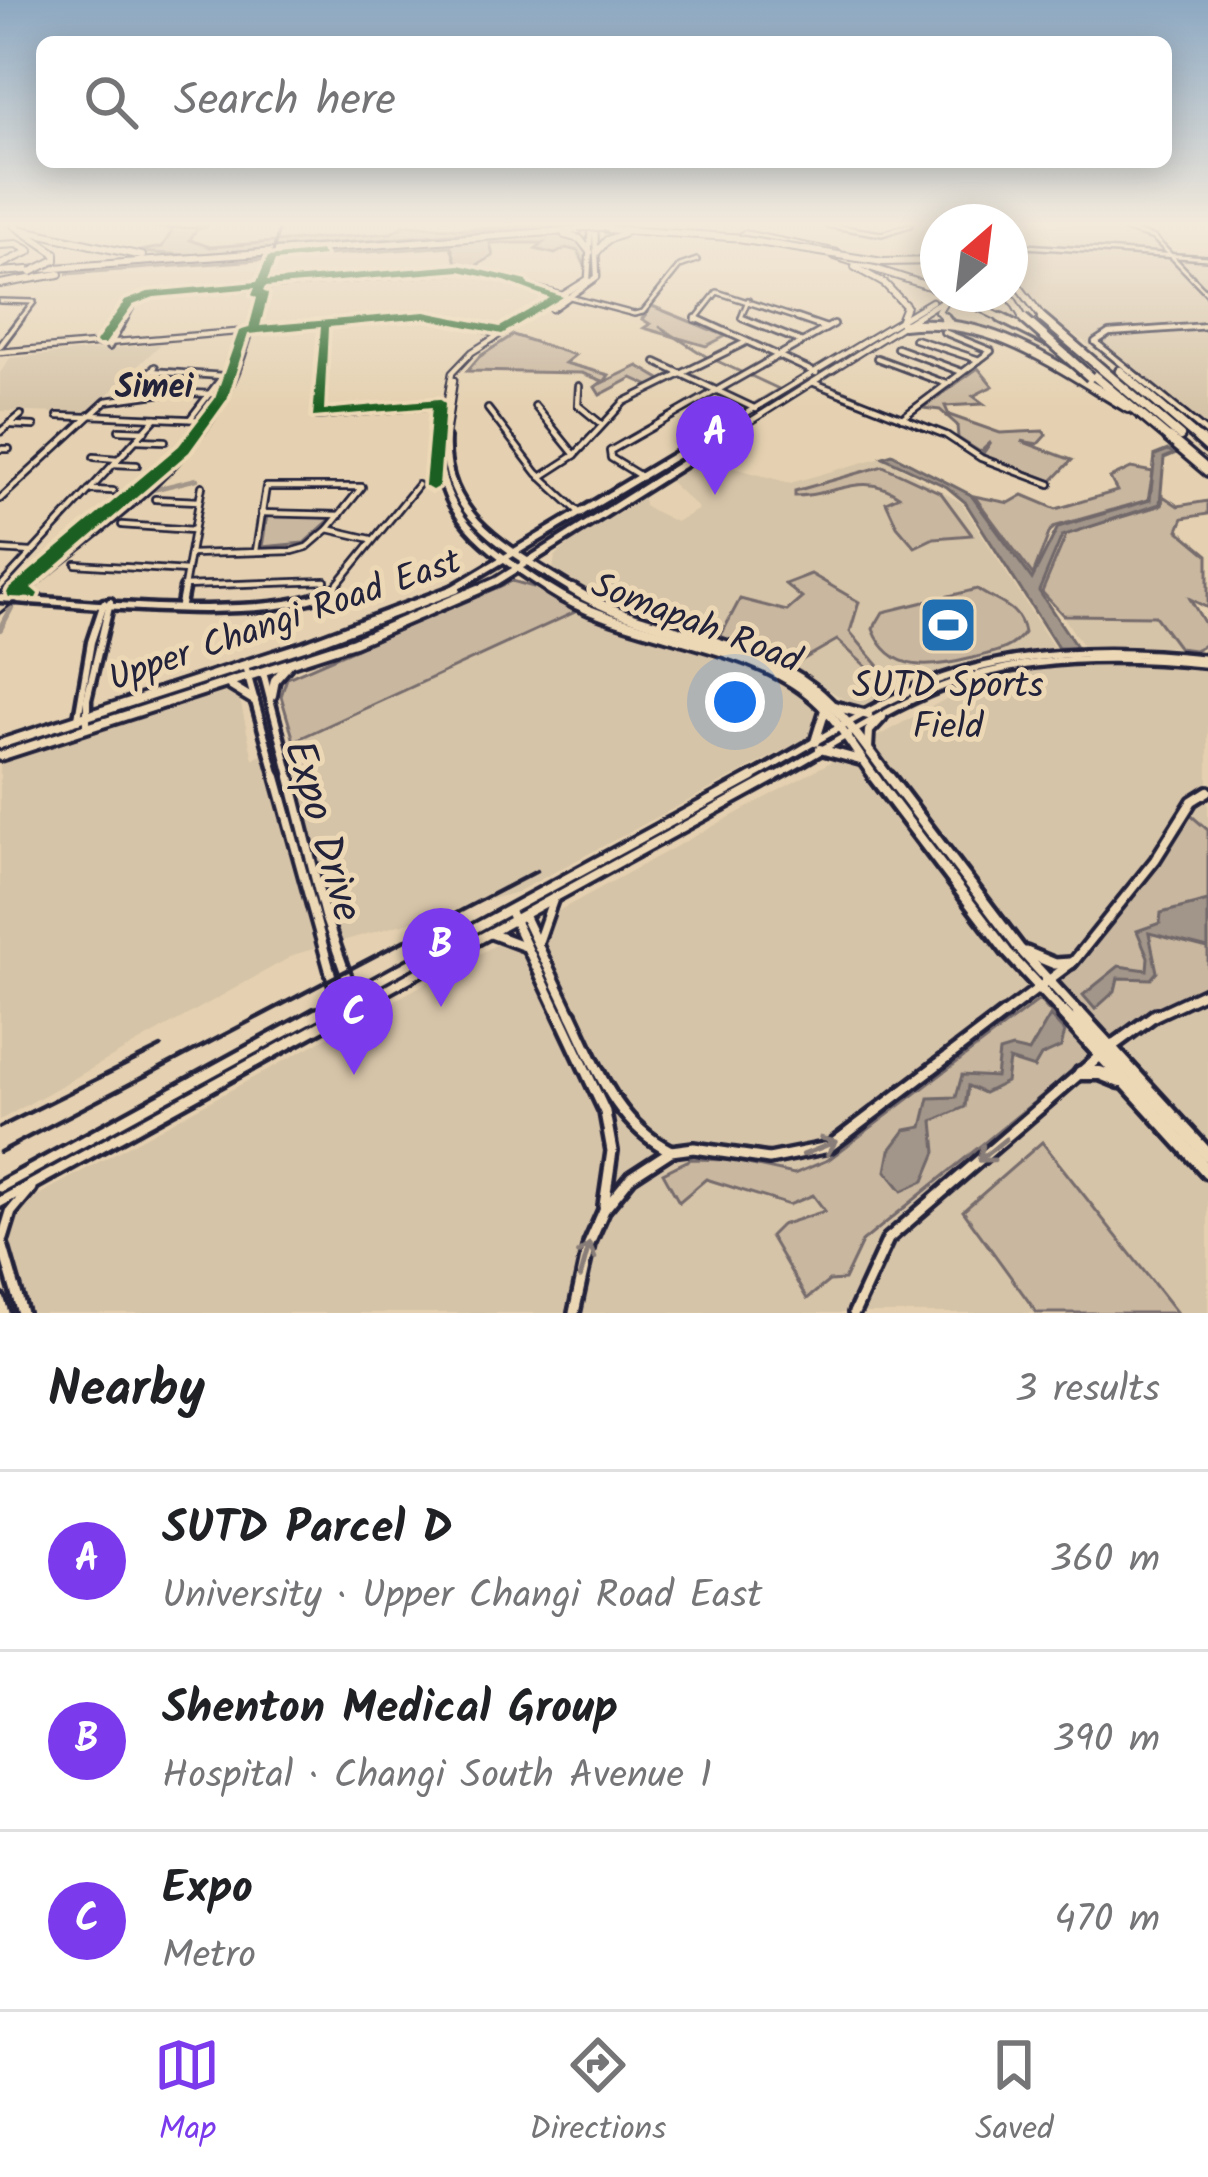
<!DOCTYPE html>
<meta charset="utf-8">
<style>
body{margin:0;font-family:Kalam,sans-serif;background:#f6f6f6;color:#202124}
.compass{position:absolute;left:920px;top:204px;width:108px;height:108px;border-radius:50%;background:#fff;box-shadow:0 6px 30px #0003;rotate:28deg}
.you{position:absolute;left:735px;top:702px;width:42px;height:42px;margin:-30px;border:9px solid #fff;border-radius:50%;background:#1a73e8;box-shadow:0 0 0 18px #1a73e833}
.badge{display:grid;place-items:center;width:78px;height:78px;border-radius:50%;background:#7c3aed;color:#fff;font-size:39px;font-weight:700}
.pin{position:absolute;translate:-50% -99px;filter:drop-shadow(0 3px 6px #0008)}
.pin::after{content:'';position:absolute;top:63px;width:42px;height:36px;background:inherit;clip-path:polygon(0 0,100% 0,50% 100%)}
.list{margin:0;padding:0;list-style:none}
h2{display:flex;justify-content:space-between;align-items:center;height:156px;margin:0;padding:0 48px;font-size:51px}
h2 small{font-size:39px;font-weight:400;color:#757577}
.list li{display:grid;grid-template-columns:78px 1fr auto;gap:36px;align-items:center;box-sizing:border-box;height:180px;padding:0 48px;border-top:3px solid #e0e0e0}
.list b{display:block;font-size:45px;white-space:nowrap}
.list p{margin:0;font-size:39px;white-space:nowrap;color:#757577}
.list em{font-size:39px;font-style:normal;color:#757577}
.icon{flex:none;width:66px;height:66px;fill:none;stroke:currentColor;stroke-width:2;stroke-linecap:round;stroke-linejoin:round}
.map{position:relative;flex:none;width:1208px;height:1313px;overflow:hidden}
.search{position:absolute;background:#fff;box-shadow:0 6px 30px #0003;left:36px;right:36px;top:36px;height:132px;display:flex;align-items:center;gap:30px;box-sizing:border-box;padding:0 42px;border-radius:18px;color:#757577;font-size:45px}
.sheet{height:696px;background:#fff}
nav{display:flex;justify-content:space-around;align-items:center;box-sizing:border-box;height:168px;border-top:3px solid #e0e0e0;background:#fff;font-size:33px;color:#757577}
nav a{display:grid;justify-items:center;gap:6px}
nav .on{color:#7c3aed}
.map>svg:first-child{display:block}
.built{fill:#d6c4a8}
.green{fill:#c9b79f;stroke:#766c6d;stroke-width:3}
.water{fill:#a29589;stroke:#6f676a;stroke-width:3}
.lines{fill:none;stroke-linecap:round;stroke-linejoin:round}
.stream{stroke:#6f676a;stroke-width:3}
.canal-far1{stroke:#a29589;stroke-width:4.5}
.canal{stroke:#a29589;stroke-width:6}
.minor-far4-casing{stroke:#22223b;stroke-width:8}
.minor-far3-casing{stroke:#22223b;stroke-width:10}
.minor-far2-casing{stroke:#22223b;stroke-width:15}
.minor-far1-casing{stroke:#22223b;stroke-width:16}
.minor-casing{stroke:#22223b;stroke-width:18}
.major-far4-casing{stroke:#22223b;stroke-width:9}
.major-far3-casing{stroke:#22223b;stroke-width:14}
.major-far2-casing{stroke:#22223b;stroke-width:16}
.major-far1-casing{stroke:#22223b;stroke-width:18}
.major-casing{stroke:#22223b;stroke-width:21}
.highway-far2-casing{stroke:#22223b;stroke-width:10}
.highway-far1-casing{stroke:#22223b;stroke-width:14}
.highway-casing{stroke:#22223b;stroke-width:16}
.minor-far4{stroke:#edd8b6;stroke-width:3}
.minor-far3{stroke:#edd8b6;stroke-width:4.5}
.minor-far2{stroke:#edd8b6;stroke-width:6}
.minor-far1{stroke:#edd8b6;stroke-width:8}
.minor{stroke:#edd8b6;stroke-width:9}
.major-far4{stroke:#edd8b6;stroke-width:4.5}
.major-far3{stroke:#edd8b6;stroke-width:6}
.major-far2{stroke:#edd8b6;stroke-width:8}
.major-far1{stroke:#edd8b6;stroke-width:9}
.major{stroke:#edd8b6;stroke-width:12}
.highway-far2{stroke:#edd8b6;stroke-width:6}
.highway-far1{stroke:#edd8b6;stroke-width:8}
.highway{stroke:#edd8b6;stroke-width:9}
.rail-far1{stroke:#22223b;stroke-width:3}
.rail{stroke:#22223b;stroke-width:4.5}
.major-bridge-casing{stroke:#22223b;stroke-width:9;stroke-linecap:butt}
.highway-bridge-far1-casing{stroke:#22223b;stroke-width:10;stroke-linecap:butt}
.highway-bridge-casing{stroke:#22223b;stroke-width:14;stroke-linecap:butt}
.major-bridge{stroke:#edd8b6;stroke-width:4.5}
.highway-bridge-far1{stroke:#edd8b6;stroke-width:6}
.highway-bridge{stroke:#edd8b6;stroke-width:8}
.cycleway-casing{stroke:#edd8b6;stroke-width:8}
.cycleway{fill:#1b5e20;fill-rule:evenodd}
.oneway{stroke:#887d78}
.labels{text-anchor:middle;stroke-width:10;stroke-linejoin:round;paint-order:stroke}
.far-neighbourhood-label{font-size:33px;font-weight:bold;fill:#22223b;stroke:#edd8b6}
.street-label{font-size:36px;fill:#22223b;stroke:#edd8b6}
.poi-label{font-size:36px;fill:#22223b;stroke:#edd8b6}
.near-street-label{font-size:42px;fill:#22223b;stroke:#edd8b6}
</style>
<div class="map">
<svg width="1208" height="1313" viewBox="0 0 1208 1313">
<rect width="100%" height="100%" fill="#e5d1b1"/>
<filter id="ink" filterUnits="userSpaceOnUse"><feTurbulence type="fractalNoise" baseFrequency=".00833" numOctaves="2"/><feDisplacementMap in="SourceGraphic" scale="24" xChannelSelector="R" yChannelSelector="G"/><feConvolveMatrix kernelMatrix="1 2 1 2 8 2 1 2 1" color-interpolation-filters="sRGB"/></filter>
<g filter="url(#ink)">
<g class="built">
<polygon points="1036,225 1106,225 1148,237 1163,252 1060,246"/>
<polygon points="1010,247 1208,259 1208,438 1136,376 1037,310 1010,264"/>
<polygon points="161,344 87,414 0,411 0,373 10,358"/>
<polygon points="882,457 962,503 1054,648 964,662 859,709 774,655 617,606 553,569 555,556 573,541 643,497 644,506 676,522 699,509 668,480 701,459 790,483"/>
<polygon points="575,612 793,683 824,717 808,737 517,892 296,954 0,1120 0,754 228,684 238,690 253,759"/>
<polygon points="1063,616 1155,616 1177,647 1083,647"/>
<polygon points="1065,664 1208,668 1208,1313 25,1313 0,1216 986,677"/>
</g>
<g class="green">
<polygon points="210,225 196,230 190,240 210,247 391,233 405,225 465,229 560,225 188,255 135,252 162,247 172,231 167,227"/>
<polygon points="558,234 586,246 590,268 586,268 578,251 566,248 555,254 535,249 543,243 490,243 493,256 470,269 458,269 451,246 66,274 122,264"/>
<polygon points="652,306 726,336 706,346 644,328 650,324 642,319"/>
<polygon points="513,335 575,355 565,363 609,375 604,382 638,366 665,382 652,387 632,378 600,395 595,387 603,381 582,373 467,371 479,357"/>
<polygon points="978,368 993,386 973,396 984,404 945,406 949,415 1000,433 1043,431 1046,435 1038,444 1021,441 1072,460 1052,481 982,455 991,442 980,452 958,438 957,425 940,410 922,408"/>
<path d="M883,466L941,493L972,535L934,538L915,547L897,526L886,502L899,496C862,470 836,496 795,496V491Z"/>
<polygon points="1131,468 1153,472 1148,500 1056,526 1050,531 1033,575 974,496 1009,503 1023,495 1056,509 1117,491 1110,478"/>
<polygon points="1163,496 1178,506 1208,501 1208,514 1183,518 1178,530 1208,555 1208,608 1190,599 1205,624 1208,643 1194,650 1179,648 1155,616 1063,615 1042,592 1067,533 1162,505"/>
<polygon points="267,515 334,516 304,543 262,547"/>
<polygon points="811,574 859,602 850,632 878,665 870,670 837,640 795,664 720,637 740,599 787,611 802,598 785,584"/>
<polygon points="512,581 541,589 575,612 294,741 281,696 287,678"/>
<path d="M977,589C996,603 1020,605 1024,633C1011,651 993,652 973,658C933,668 891,675 873,629L883,612Z"/>
<polygon points="1187,812 1208,830 1208,992 1177,1003 1112,1046 1049,980 1074,961"/>
<polygon points="1039,1000 1091,1056 862,1242 844,1280 829,1281 807,1299 770,1236 781,1225 825,1211 813,1195 789,1205 706,1179 679,1202 663,1173 691,1159 729,1160 794,1174 828,1160"/>
<polygon points="1042,1142 1177,1313 1037,1313 963,1211"/>
</g>
<g class="water">
<polygon points="1168,450 1174,454 1164,458 1160,504 1062,536 1039,591 1077,648 1058,648 965,502 947,487 883,457 892,454 971,495 1032,579 1058,527 1150,500 1155,455"/>
<polygon points="1208,901 1208,948 1149,933 1157,972 1151,979 1118,978 1115,991 1095,1009 1083,995 1119,966 1147,970 1148,957 1137,931 1160,923 1161,913"/>
<polygon points="1050,1016 1065,1032 1061,1047 1041,1056 1034,1068 1009,1060 1006,1082 984,1093 968,1086 965,1107 933,1121 936,1152 924,1181 902,1191 886,1171 890,1150 905,1130 922,1127 929,1098 956,1097 962,1075 996,1077 999,1052 1012,1048 1029,1052"/>
</g>
<g class="lines">
<g class="stream">
<polyline points="660,327 707,357"/>
<polyline points="715,360 743,373"/>
<polyline points="749,375 779,389 752,405"/>
</g>
<polyline class="canal-far1" points="29,592 152,490 197,479"/>
<polyline class="canal" points="0,629 12,606 33,589"/>
<defs>
<g id="minor-far4">
<polyline points="157,225 194,225"/>
<polyline points="826,225 882,234 910,225"/>
<polyline points="1110,225 1154,238 1208,294"/>
<polyline points="1010,245 1208,258"/>
<polyline points="748,300 741,318 750,321"/>
<polyline points="0,301 34,302 19,321"/>
<polyline points="124,321 134,303 152,296 468,270 634,314 643,312 680,266 697,260"/>
<polyline points="698,321 695,320 717,292 806,321"/>
</g>
<g id="minor-far3">
<polyline points="696,318 816,373"/>
<polyline points="742,318 802,342"/>
<polyline points="797,318 826,328"/>
<polyline points="323,326 316,416 449,404"/>
<polyline points="1208,326 1109,333 1095,342 1208,434"/>
<polyline points="915,339 979,360"/>
<polyline points="0,346 21,318"/>
<polyline points="109,347 125,318"/>
<polyline points="897,348 962,372"/>
<polyline points="877,358 947,384"/>
<polyline points="656,362 756,409"/>
<polyline points="150,371 223,376 190,419"/>
<polyline points="812,382 946,435 981,458 1050,484"/>
<polyline points="579,386 578,405 600,423"/>
<polyline points="123,398 155,367"/>
<polyline points="535,406 575,455"/>
<polyline points="488,409 537,473 581,514"/>
<polyline points="89,415 207,420"/>
<polyline points="58,416 87,417"/>
<polyline points="902,418 991,351 944,332"/>
<polyline points="12,425 34,426"/>
<polyline points="119,430 145,431"/>
<polyline points="0,432 21,415"/>
<polyline points="136,440 165,441"/>
<polyline points="0,449 9,449"/>
<polyline points="94,457 118,459"/>
<polyline points="114,464 137,465"/>
<polyline points="541,477 575,455 624,402 744,343"/>
<polyline points="642,477 611,458 610,451 834,324"/>
<polyline points="89,490 113,491"/>
<polyline points="0,499 106,401 171,392 211,394"/>
<polyline points="155,499 199,501"/>
<polyline points="261,513 340,515"/>
<polyline points="122,525 193,530"/>
<polyline points="328,529 371,539"/>
<polyline points="0,550 31,552"/>
<polyline points="191,554 293,551 307,547 328,529 362,487 266,487 256,551"/>
<polyline points="76,564 187,571"/>
<polyline points="183,586 325,581"/>
<polyline points="0,587 156,418"/>
<polyline points="183,592 202,486"/>
<polyline points="331,592 418,485"/>
</g>
<g id="minor-far2">
<path d="M0,598C74,602 277,625 335,589"/>
<polyline points="181,605 184,589"/>
<polyline points="245,666 277,780"/>
<polyline points="263,672 291,780"/>
<polyline points="78,718 91,642 104,603"/>
<polyline points="87,727 87,699 110,602"/>
<path d="M747,780C803,750 859,713 917,688C1009,649 1111,648 1208,659"/>
<path d="M769,780C825,750 882,710 941,687C1024,654 1121,655 1208,664"/>
</g>
<g id="minor-far1">
<polyline points="276,777 341,1011"/>
<polyline points="290,777 325,916 356,1003"/>
<polyline points="510,911 560,1017"/>
<polyline points="524,916 572,1017"/>
<polyline points="492,934 524,946"/>
<polyline points="538,943 553,900"/>
<polyline points="312,1017 753,777"/>
<polyline points="337,1017 774,777"/>
<polyline points="1000,1017 1074,961 1155,860 1192,801 1208,791"/>
<polyline points="1152,1017 1208,991"/>
</g>
<g id="minor">
<polyline points="559,1014 605,1112 612,1151 604,1206"/>
<path d="M571,1014C597,1068 615,1123 671,1151"/>
<polyline points="1111,1047 1156,1014"/>
<polyline points="0,1187 317,1014"/>
<polyline points="0,1202 342,1014"/>
<polyline points="0,1237 22,1313"/>
<polyline points="3,1238 11,1212 31,1188"/>
<polyline points="0,1300 4,1313"/>
<polyline points="574,1313 589,1244 604,1210 631,1177 671,1151 694,1148 769,1159 829,1147 1004,1014"/>
<polyline points="854,1313 888,1239 1100,1056"/>
</g>
<g id="major-far4">
<polyline points="552,309 597,277 595,228"/>
<polyline points="0,352 415,317 443,318 499,334"/>
<polyline points="440,441 452,373 472,352 588,279 591,225"/>
<polyline points="445,441 454,380"/>
<polyline points="700,441 932,301"/>
<polyline points="719,441 945,299"/>
</g>
<g id="major-far3">
<path d="M440,438C431,516 496,554 553,592"/>
<path d="M446,438C441,521 516,553 577,592"/>
<polyline points="448,592 705,438"/>
<polyline points="472,592 497,581 724,438"/>
</g>
<g id="major-far2">
<path d="M549,589C626,640 746,638 815,699C839,720 857,755 877,780"/>
<path d="M572,589C645,635 745,634 813,688C844,713 867,749 891,780"/>
<polyline points="231,686 254,700"/>
<polyline points="272,695 275,680 288,665"/>
<polyline points="834,706 868,715"/>
<polyline points="815,742 825,710"/>
<polyline points="0,744 304,646 456,589"/>
<polyline points="820,749 860,760"/>
<polyline points="868,749 869,731 882,717"/>
<polyline points="0,756 354,642 479,589"/>
</g>
<g id="major-far1">
<polyline points="874,777 1007,952 1067,1017"/>
<polyline points="889,777 1019,948 1082,1017"/>
<polyline points="1026,952 1055,964 1071,963"/>
</g>
<g id="major">
<polyline points="1064,1014 1208,1172"/>
<polyline points="1079,1014 1208,1155"/>
<polyline points="1081,1073 1100,1073 1120,1081"/>
</g>
<g id="highway-far2">
<polyline points="14,225 55,253 55,260"/>
<polyline points="606,229 746,238"/>
<polyline points="23,230 142,256"/>
<polyline points="744,234 838,253"/>
<polyline points="565,235 580,239 590,252"/>
<polyline points="1010,242 1016,244"/>
<polyline points="0,245 17,244 30,251 0,265"/>
<polyline points="597,252 607,240 623,234"/>
<polyline points="835,256 938,289"/>
<polyline points="855,267 885,284 906,306 900,321"/>
<polyline points="0,272 579,230"/>
<polyline points="1010,275 1045,321"/>
<polyline points="0,284 59,274"/>
<polyline points="951,294 1007,321"/>
<polyline points="946,298 938,311 948,321"/>
</g>
<g id="highway-far1">
<polyline points="945,318 948,322"/>
<polyline points="1001,318 1047,341"/>
<polyline points="1042,318 1180,436"/>
<path d="M903,325C992,315 1056,366 1128,408"/>
<polyline points="1068,354 1172,441"/>
<polyline points="1120,371 1201,441"/>
</g>
<g id="highway">
<polyline points="1169,438 1208,471"/>
<polyline points="1198,438 1208,447"/>
</g>
</defs>
<use href="#minor-far4" class="minor-far4-casing"/>
<use href="#minor-far3" class="minor-far3-casing"/>
<use href="#minor-far2" class="minor-far2-casing"/>
<use href="#minor-far1" class="minor-far1-casing"/>
<use href="#minor" class="minor-casing"/>
<use href="#major-far4" class="major-far4-casing"/>
<use href="#major-far3" class="major-far3-casing"/>
<use href="#major-far2" class="major-far2-casing"/>
<use href="#major-far1" class="major-far1-casing"/>
<use href="#major" class="major-casing"/>
<use href="#highway-far2" class="highway-far2-casing"/>
<use href="#highway-far1" class="highway-far1-casing"/>
<use href="#highway" class="highway-casing"/>
<use href="#minor-far4" class="minor-far4"/>
<use href="#minor-far3" class="minor-far3"/>
<use href="#minor-far2" class="minor-far2"/>
<use href="#minor-far1" class="minor-far1"/>
<use href="#minor" class="minor"/>
<use href="#major-far4" class="major-far4"/>
<use href="#major-far3" class="major-far3"/>
<use href="#major-far2" class="major-far2"/>
<use href="#major-far1" class="major-far1"/>
<use href="#major" class="major"/>
<use href="#highway-far2" class="highway-far2"/>
<use href="#highway-far1" class="highway-far1"/>
<use href="#highway" class="highway"/>
<path class="rail-far1" d="M0,613C73,555 182,483 227,400C255,347 264,283 280,225"/>
<g class="rail">
<polyline points="0,1127 161,1047"/>
<polyline points="0,1152 537,871"/>
</g>
<defs>
<polyline id="major-bridge" points="946,298 953,294"/>
<g id="highway-bridge-far1">
<polyline points="578,227 608,227"/>
<polyline points="738,239 883,262 938,261"/>
<polyline points="31,272 55,260"/>
<polyline points="1009,294 1025,321"/>
</g>
<polyline id="highway-bridge" points="1023,318 1090,377"/>
</defs>
<use href="#major-bridge" class="major-bridge-casing"/>
<use href="#highway-bridge-far1" class="highway-bridge-far1-casing"/>
<use href="#highway-bridge" class="highway-bridge-casing"/>
<use href="#major-bridge" class="major-bridge"/>
<use href="#highway-bridge-far1" class="highway-bridge-far1"/>
<use href="#highway-bridge" class="highway-bridge"/>
<defs>
<path id="cycleway" d="M321,251L324,256L275,261L267,281L460,265L527,281L528,285L563,297L502,334L425,318L328,327L324,410L439,399L445,403L439,486L432,490L425,486L432,407L313,417L321,327L248,334L227,399L189,452L31,588L38,594L36,598L9,597L7,593L9,589L179,446L215,399L239,331L249,328L257,298L252,295L255,288L154,297L133,305L105,344H97L96,342L125,301L148,292L257,282L268,257ZM460,271L505,281L550,298L500,327L425,312L260,326L268,294L263,291L265,287Z"/>
</defs>
<use href="#cycleway" class="cycleway-casing"/>
<use href="#cycleway" class="cycleway"/>
</g>
<defs><path id="oneway-shaft" d="M-6 0H5M1.5-3L5.5 0L1.5 3" fill="none" stroke-width="1.6" stroke-linecap="round" stroke-linejoin="round" transform="scale(3)"/></defs>
<g class="oneway">
<use href="#oneway-shaft" transform="translate(820 1148) rotate(-22)"/>
<use href="#oneway-shaft" transform="translate(992 1150) rotate(141)"/>
<use href="#oneway-shaft" transform="translate(585 1260) rotate(-75)"/>
</g>
</g>
<linearGradient id="sky" x2="0" y2="1"><stop stop-color="#8ca8c2"/><stop offset="0.55" stop-color="#f3eadc"/><stop offset="1" stop-color="#f3eadc" stop-opacity="0"/></linearGradient>
<rect width="1208" height="408" fill="url(#sky)"/>
<defs>
<symbol id="stadium-square" viewBox="-11 -11 22 22"><rect x="-9" y="-9" width="18" height="18" rx="4" fill="#1f6fb2" stroke="#edd8b6"/><path d="M0-5a6.5 5 0 1 0 0 10a6.5 5 0 1 0 0-10ZM-3.5-1.8h7v3.6h-7Z" fill="#fff"/></symbol>
</defs>
<g fill-rule="evenodd">
<use href="#stadium-square" x="915" y="592" width="66" height="66"/>
</g>
<g class="labels">
<g class="far-neighbourhood-label">
<text x="154" y="397">Simei</text>
</g>
<g class="street-label">
<text transform="translate(284 618) rotate(-19)" y="13">Upper Changi Road East</text>
<text transform="translate(697 621) rotate(21)" y="13">Somapah Road</text>
</g>
<g class="poi-label">
<text x="948" y="697">SUTD Sports<tspan x="948" dy="41">Field</tspan></text>
</g>
<g class="near-street-label">
<text transform="translate(325 830) rotate(74)" y="15">Expo Drive</text>
</g>
</g>
</svg>
<svg class="compass" viewBox="-18 -18 36 36"><path d="M0-13l5 13h-10z" fill="#e53935"/><path d="M0 13l5-13h-10z" fill="#757577"/></svg>
<div class="you"></div>
<div class="pin badge" style="left:715px;top:495px">A</div>
<div class="pin badge" style="left:441px;top:1007px">B</div>
<div class="pin badge" style="left:354px;top:1075px">C</div>
<div class="search"><svg class="icon" aria-label="search" viewBox="0 0 24 24"><circle cx="10" cy="10" r="6"/><path d="M15 15l6 6"/></svg>Search here</div>
</div>
<section class="sheet">
<h2>Nearby<small>3 results</small></h2>
<ul class="list">
<li><span class="badge">A</span><div><b>SUTD Parcel D</b><p>University · Upper Changi Road East</p></div><em>360 m</em></li>
<li><span class="badge">B</span><div><b>Shenton Medical Group</b><p>Hospital · Changi South Avenue 1</p></div><em>390 m</em></li>
<li><span class="badge">C</span><div><b>Expo</b><p>Metro</p></div><em>470 m</em></li>
</ul>
</section>
<nav>
<a class="on"><svg class="icon" aria-label="map" viewBox="0 0 24 24"><path d="M3 6l6-2 6 2 6-2v14l-6 2-6-2-6 2zM9 4v14M15 6v14"/></svg>Map</a>
<a><svg class="icon" aria-label="directions" viewBox="0 0 24 24"><path d="M12 3l9 9-9 9-9-9zM9 14v-3h6M13 9l2 2-2 2"/></svg>Directions</a>
<a><svg class="icon" aria-label="saved" viewBox="0 0 24 24"><path d="M7 4h10v16l-5-4-5 4z"/></svg>Saved</a>
</nav>
